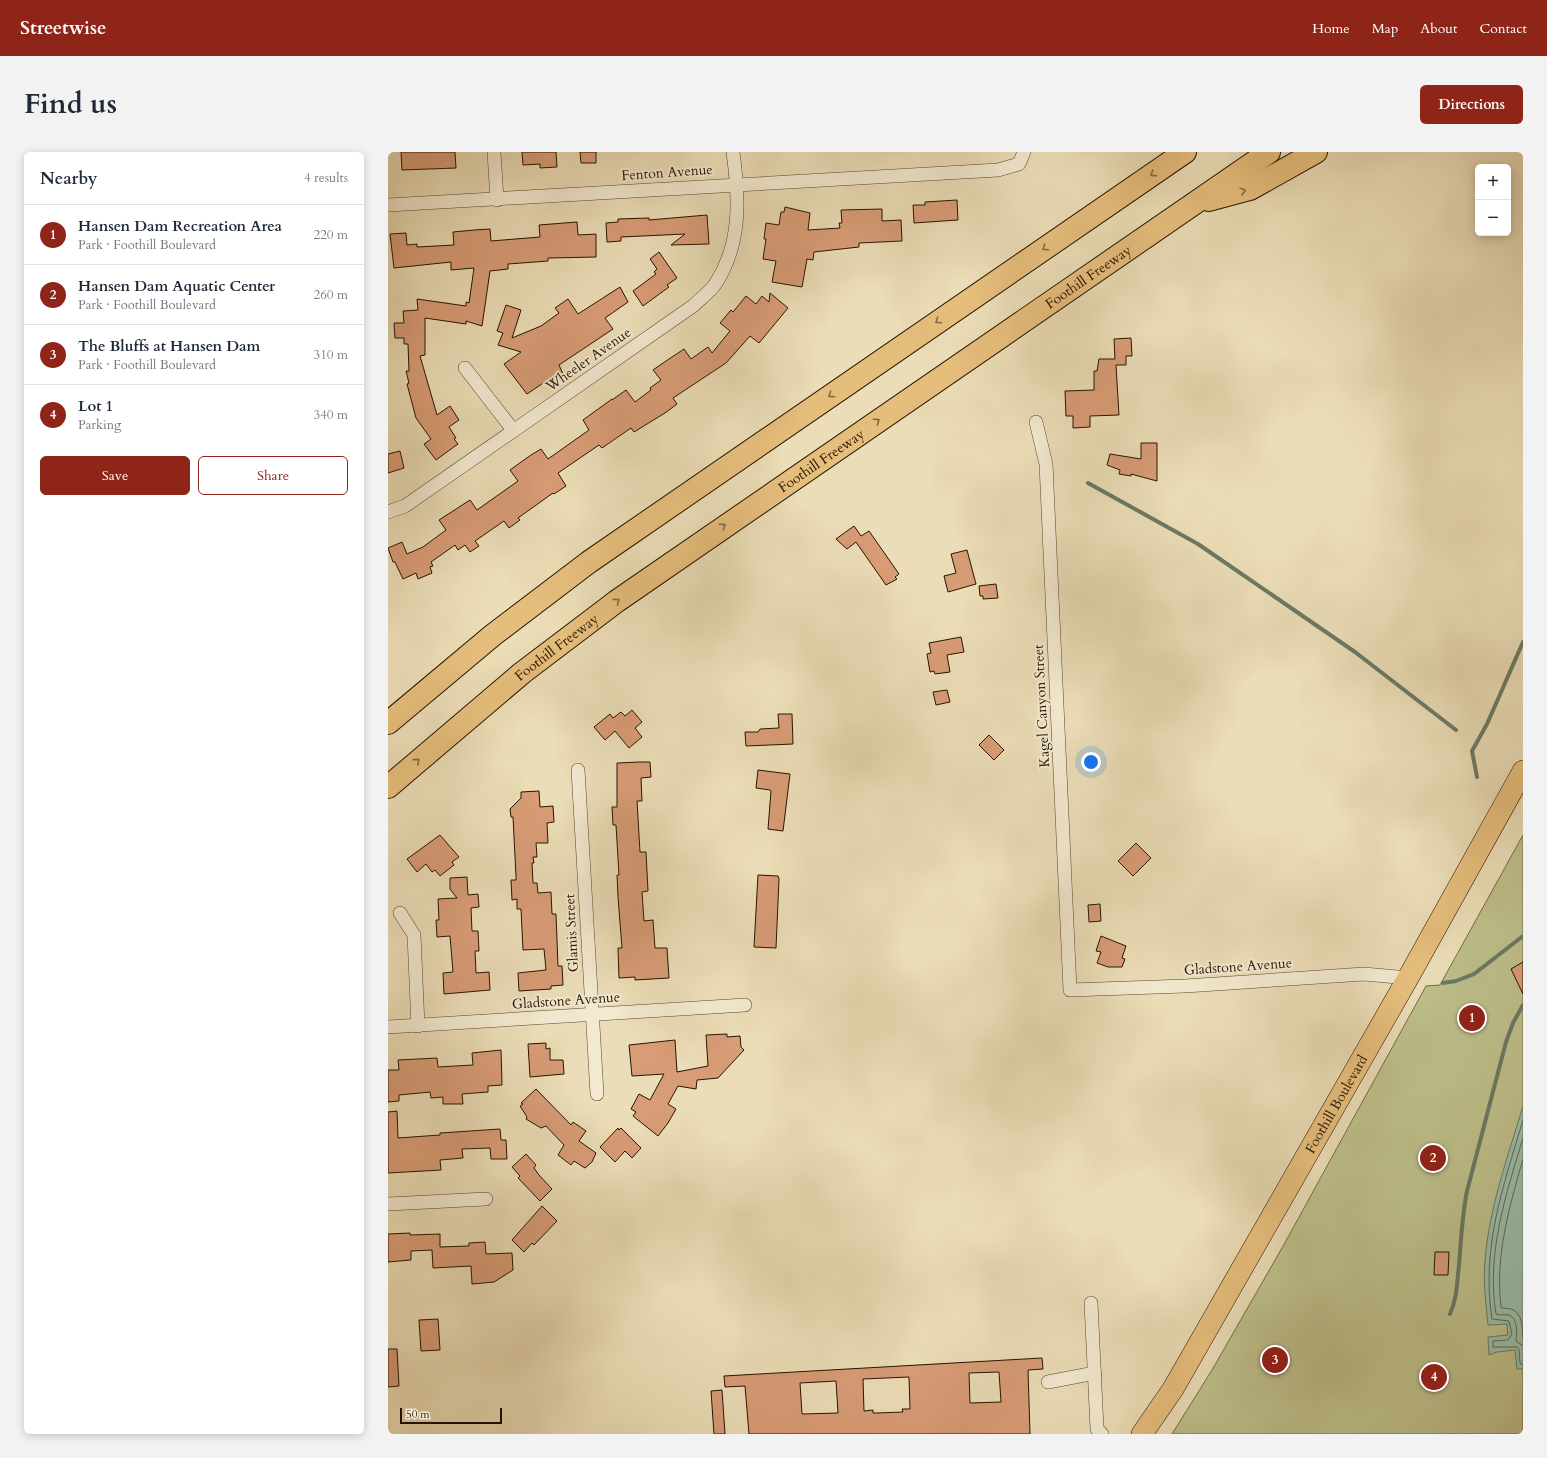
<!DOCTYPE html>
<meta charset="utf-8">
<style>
body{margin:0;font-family:Cardo,serif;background:#f2f2f3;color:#1f2937}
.controls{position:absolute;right:12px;top:12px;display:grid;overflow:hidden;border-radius:6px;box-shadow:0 2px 10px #0003}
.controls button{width:36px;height:36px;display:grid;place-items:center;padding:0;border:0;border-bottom:1px solid #e0e1e3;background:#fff;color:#1f2937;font:20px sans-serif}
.scale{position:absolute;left:12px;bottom:10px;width:102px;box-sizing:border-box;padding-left:4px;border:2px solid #261400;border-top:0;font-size:11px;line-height:14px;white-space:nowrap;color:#261400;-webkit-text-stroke:3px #f2e9d0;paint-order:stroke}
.you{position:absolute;left:703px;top:610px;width:14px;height:14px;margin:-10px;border:3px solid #fff;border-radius:50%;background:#1a73e8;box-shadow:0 0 0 6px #1a73e833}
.badge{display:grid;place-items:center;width:26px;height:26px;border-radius:50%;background:#8f2418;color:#fff;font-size:13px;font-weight:700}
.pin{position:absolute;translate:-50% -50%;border:2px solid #fff;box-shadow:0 1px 4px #0006}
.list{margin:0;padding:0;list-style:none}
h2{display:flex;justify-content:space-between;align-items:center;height:52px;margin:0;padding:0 16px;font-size:17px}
h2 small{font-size:13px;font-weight:400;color:#747a83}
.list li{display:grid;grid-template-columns:26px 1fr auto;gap:12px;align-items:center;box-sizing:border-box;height:60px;padding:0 16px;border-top:1px solid #e0e1e3}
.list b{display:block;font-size:15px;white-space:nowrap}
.list p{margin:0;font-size:13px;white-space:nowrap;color:#747a83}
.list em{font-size:13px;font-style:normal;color:#747a83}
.actions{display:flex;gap:8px;padding:12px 16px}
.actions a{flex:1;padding:9px 0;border:1px solid #8f2418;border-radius:6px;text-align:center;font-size:14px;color:#8f2418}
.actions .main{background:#8f2418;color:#fff}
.map{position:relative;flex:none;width:1135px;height:1282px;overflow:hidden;border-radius:6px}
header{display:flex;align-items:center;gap:24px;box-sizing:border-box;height:56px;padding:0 20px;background:#8f2418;color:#fff}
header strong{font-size:19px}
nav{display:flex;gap:22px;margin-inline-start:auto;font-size:14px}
.intro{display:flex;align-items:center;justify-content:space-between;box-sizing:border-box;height:96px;padding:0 24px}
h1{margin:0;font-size:28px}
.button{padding:10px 18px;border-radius:6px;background:#8f2418;color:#fff;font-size:14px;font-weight:700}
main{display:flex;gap:24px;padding:0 24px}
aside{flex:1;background:#fff;border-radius:6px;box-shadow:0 2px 10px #0003}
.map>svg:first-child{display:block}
.green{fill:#bdbf8a;stroke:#726a45}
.water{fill:#99bda9;stroke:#6b7965}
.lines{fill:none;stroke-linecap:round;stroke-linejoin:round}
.shore{stroke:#606854;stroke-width:1}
.stream{stroke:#6b7965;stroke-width:4}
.building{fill:#d89c76;stroke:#261400;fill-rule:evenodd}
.street-casing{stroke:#57462e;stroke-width:14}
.primary-casing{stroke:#261400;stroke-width:22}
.highway-casing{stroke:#261400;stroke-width:24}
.street{stroke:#f2e9d0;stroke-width:13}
.primary{stroke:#e6be7c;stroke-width:21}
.highway{stroke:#e6be7c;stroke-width:22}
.oneway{stroke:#86693e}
.labels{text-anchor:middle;stroke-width:4;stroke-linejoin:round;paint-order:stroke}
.street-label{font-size:14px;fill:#261400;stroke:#f2e9d0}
</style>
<header>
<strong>Streetwise</strong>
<nav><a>Home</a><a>Map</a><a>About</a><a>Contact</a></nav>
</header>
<div class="intro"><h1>Find us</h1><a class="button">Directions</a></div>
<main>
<aside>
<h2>Nearby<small>4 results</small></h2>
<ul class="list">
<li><span class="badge">1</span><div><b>Hansen Dam Recreation Area</b><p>Park · Foothill Boulevard</p></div><em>220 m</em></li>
<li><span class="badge">2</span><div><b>Hansen Dam Aquatic Center</b><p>Park · Foothill Boulevard</p></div><em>260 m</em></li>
<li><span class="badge">3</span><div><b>The Bluffs at Hansen Dam</b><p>Park · Foothill Boulevard</p></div><em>310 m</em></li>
<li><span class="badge">4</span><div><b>Lot 1</b><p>Parking</p></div><em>340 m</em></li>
</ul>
<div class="actions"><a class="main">Save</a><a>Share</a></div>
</aside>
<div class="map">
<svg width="1135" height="1282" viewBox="0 0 1135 1282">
<rect width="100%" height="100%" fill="#ebddb7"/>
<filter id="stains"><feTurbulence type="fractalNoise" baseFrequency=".005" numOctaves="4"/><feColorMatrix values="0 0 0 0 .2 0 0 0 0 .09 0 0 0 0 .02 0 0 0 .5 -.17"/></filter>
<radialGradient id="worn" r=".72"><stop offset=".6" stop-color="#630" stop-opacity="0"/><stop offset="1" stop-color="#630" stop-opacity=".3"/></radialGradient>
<polygon class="green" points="1135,683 1135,1282 784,1282 824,1218 894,1096 1038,834 1052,833"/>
<path class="water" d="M1135,954V1217H1129L1127,1198L1109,1200L1101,1203L1100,1185L1120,1183L1119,1172L1100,1173C1098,1152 1095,1130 1097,1109C1101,1056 1120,1004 1135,954Z"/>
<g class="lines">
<g class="shore">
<path d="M1135,968C1115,1035 1093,1096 1104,1167L1121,1169L1124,1182L1120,1188L1105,1189V1195H1129L1131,1198L1132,1211L1135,1213"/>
<path d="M1135,986C1118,1043 1098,1101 1108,1162C1112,1164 1116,1162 1121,1163C1130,1166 1129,1181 1128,1189L1135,1194"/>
<path d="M1135,1007C1121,1056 1107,1104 1113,1155C1116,1157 1119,1156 1123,1157C1135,1161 1134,1175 1135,1186"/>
</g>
<g class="stream">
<polyline points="700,331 810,392 967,500 1068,578"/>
<polyline points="1089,625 1084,599 1099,572 1135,490"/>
<polyline points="1055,831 1068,829 1086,822 1135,784"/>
<path d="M1062,1162C1069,1147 1069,1130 1071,1113C1073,1089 1074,1064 1079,1039L1118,890L1125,871L1135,853"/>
</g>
</g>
<g class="building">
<polygon points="13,0 67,0 68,16 14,18"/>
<polygon points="134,0 168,0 169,15 152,16 152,12 135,13"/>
<polygon points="192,0 208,0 208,11 193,11"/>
<polygon points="569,48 570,68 526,71 525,53 537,53 537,50"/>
<polygon points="397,55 422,61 420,78 452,76 451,71 454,71 453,58 494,57 494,69 513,68 514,89 471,91 471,95 426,100 425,108 419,107 414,135 384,130 388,109 375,107 378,87 376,87 378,71 391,73 393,60 396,60"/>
<polygon points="319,63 321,92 283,93 297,82 233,85 233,89 219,90 218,71 230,70 230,67 261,66 261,68"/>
<polygon points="189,70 190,83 208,82 208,105 160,106 160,109 120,112 120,117 102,119 94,174 78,169 78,172 37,166 37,203 32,204 49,263 62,254 71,268 61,275 68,286 66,287 70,292 48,308 36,292 43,287 28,266 19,232 21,231 18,219 21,219 20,192 16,192 16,186 7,186 6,171 16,171 15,159 30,158 29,147 78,154 78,150 81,151 86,116 63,118 63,110 6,116 2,82 18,81 19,93 29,92 29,95 66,93 65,80 86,78 102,77 103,89 152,85 151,73"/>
<polygon points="271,100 289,126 279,133 281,135 255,154 245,139 268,122 266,120 269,117 262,107"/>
<polygon points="232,135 240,150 217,166 225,177 171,213 175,222 166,228 164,225 139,242 116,212 133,200 110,193 115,181 109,179 118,153 133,158 124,186 153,174 171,161 167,156 180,147 190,162"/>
<polygon points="382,141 400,156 371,191 362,184 338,211 285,246 289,252 277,261 246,280 243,276 214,296 211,293 170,321 178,334 166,342 165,341 130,366 132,368 121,376 116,369 87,389 91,394 82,400 77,393 70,398 67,393 43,410 45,414 42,415 44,421 30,427 28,421 15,427 7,410 5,410 0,396 14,390 19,402 35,395 58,378 51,368 65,359 82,348 89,358 130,329 122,318 143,303 153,297 160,307 201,278 195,268 224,247 224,248 238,238 247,250 263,238 262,236 273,228 265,218 278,209 296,197 303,207 320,195 324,201 342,179 332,171 343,158 345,160 358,144 368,152 374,144 381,150"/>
<polygon points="743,186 744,204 738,204 738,213 728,213 731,263 702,264 702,275 685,276 685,264 678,264 677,239 706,238 706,219 709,219 711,207 727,207 726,187"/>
<polygon points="753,291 769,291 769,329 743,322 743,324 731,322 732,318 719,313 722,302 753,307"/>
<polygon points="12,299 16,316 0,321 0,302"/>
<polygon points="466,374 473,384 481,379 511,422 507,425 509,427 498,433 468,390 459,397 448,387"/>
<polygon points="579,398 588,432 560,440 556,424 568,421 563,402"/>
<polygon points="608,432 610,446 595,447 595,444 592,444 591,434"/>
<polygon points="573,485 576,500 559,503 562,520 547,522 546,519 542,520 539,502 543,501 541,491"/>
<polygon points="559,538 562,550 548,553 545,540"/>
<polygon points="244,558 254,570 247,576 254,585 241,596 227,579 217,588 206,575 222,562 225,566 233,560 237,564"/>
<polygon points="390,562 404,562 405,592 358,594 357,580 370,580 372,577 391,576"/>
<polygon points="601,583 616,598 606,608 591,593"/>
<polygon points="252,610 262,610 263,625 253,626 254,649 249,649 252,700 258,700 260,739 254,740 256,769 265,768 267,796 279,796 281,826 247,828 247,825 231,826 230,796 234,796 230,745 229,723 231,723 228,673 225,673 224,655 229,655 229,611"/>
<polygon points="370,618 402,622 395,679 380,677 383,639 382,638 368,636"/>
<polygon points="151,639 152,655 165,654 166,670 159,671 160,691 148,691 149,705 145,705 146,711 144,711 145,731 149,731 150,741 163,740 164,762 168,762 170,814 174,814 175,833 163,834 163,837 131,839 130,821 158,818 156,797 135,798 133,757 129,757 129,747 124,748 123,728 128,728 128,725 125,665 123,665 122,657 133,646 133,640"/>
<polygon points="52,683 71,705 64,710 66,713 52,724 47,718 44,720 38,712 29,720 19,707"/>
<polygon points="748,691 763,706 745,724 730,709"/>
<polygon points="370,723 390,724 391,727 388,796 366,795"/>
<polygon points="79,725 80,743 90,742 91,755 83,756 84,779 90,779 91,799 87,799 88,821 101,820 102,838 56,842 55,821 65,820 62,784 49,785 48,768 51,768 50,747 69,746 62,737 62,726"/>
<polygon points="712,752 713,769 701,770 700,753"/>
<polygon points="713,784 738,794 734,806 737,807 734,815 720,815 709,811 713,800 708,799"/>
<polygon points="1135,810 1135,842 1123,817"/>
<polygon points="339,882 339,885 352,884 353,895 356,898 330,926 309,928 308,937 290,934 280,952 288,957 280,971 270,984 245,964 248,960 243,957 251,942 262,948 276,922 244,924 241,893 287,888 289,920 320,914 318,883"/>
<polygon points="158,891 158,897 162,896 162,908 175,908 176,922 142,925 140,892"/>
<polygon points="113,898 114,933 100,934 100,940 74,942 75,952 55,952 55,945 43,946 42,940 11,943 11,949 0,950 0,918 11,918 10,908 49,906 50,915 85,913 84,901"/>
<polygon points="148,937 183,973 185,970 198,979 191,989 208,1001 204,1010 197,1016 186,1009 183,1013 170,1003 176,993 158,974 153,976 138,967 139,965 132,954 135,952 133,951"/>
<polygon points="9,959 10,986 52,983 52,981 112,977 113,988 118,988 119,1007 103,1007 102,996 74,997 75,1006 52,1008 53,1018 0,1021 0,960"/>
<polygon points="230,976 231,978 233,976 253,996 244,1006 237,999 227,1010 212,995"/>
<polygon points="138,1002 148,1013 146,1016 151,1023 164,1037 152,1049 130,1026 132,1024 124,1015"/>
<polygon points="154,1054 169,1069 146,1093 144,1091 136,1100 124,1088"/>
<polygon points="22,1081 22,1083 52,1082 52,1095 81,1094 81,1091 97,1090 98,1102 124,1101 125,1118 106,1130 84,1132 83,1114 45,1116 44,1098 23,1099 23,1108 0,1110 0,1082"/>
<polygon points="1047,1100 1061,1100 1060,1123 1046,1123"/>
<polygon points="50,1167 52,1198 33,1199 31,1168"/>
<polygon points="0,1197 9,1197 11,1234 0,1235"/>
<path d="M654,1206L655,1217L640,1218L642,1282H361L357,1234L337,1235L336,1224ZM611,1220L613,1250L582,1251L581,1221ZM521,1225L522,1257H514L515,1260L489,1261H485V1258L476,1259L475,1227ZM448,1229L450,1261L414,1262L412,1231Z"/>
<polygon points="334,1238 337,1282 326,1282 323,1239"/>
</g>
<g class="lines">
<defs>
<g id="street">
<polyline points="106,0 109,48"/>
<polyline points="0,53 610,18 631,12 636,0"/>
<polyline points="77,216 125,278"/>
<polyline points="648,270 658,312 682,838 797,834 976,822 1020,826"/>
<path d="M0,360L17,354L305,154C312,147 323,139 328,131C354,90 351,45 345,0"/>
<polyline points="190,618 209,942"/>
<polyline points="12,761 26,783 30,874"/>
<polyline points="0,875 357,853"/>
<polyline points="0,1052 98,1047"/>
<polyline points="703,1151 709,1277 714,1282"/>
<polyline points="660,1230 707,1221"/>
</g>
<g id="primary">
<path id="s1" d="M754,1282L785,1237L1020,826L1135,619"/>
</g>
<g id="highway">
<polyline points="821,48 862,37 928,0"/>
<polyline points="0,571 105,483 201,410 797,0"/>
<path id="s2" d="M0,635L134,521L229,449L881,0"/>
</g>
</defs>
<use href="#street" class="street-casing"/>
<use href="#primary" class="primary-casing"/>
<use href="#highway" class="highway-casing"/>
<use href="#street" class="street"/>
<use href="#primary" class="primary"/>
<use href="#highway" class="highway"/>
</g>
<defs><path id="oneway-chevron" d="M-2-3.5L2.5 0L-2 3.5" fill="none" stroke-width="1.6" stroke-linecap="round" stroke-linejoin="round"/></defs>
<g class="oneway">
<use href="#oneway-chevron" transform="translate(765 22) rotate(146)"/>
<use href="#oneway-chevron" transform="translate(855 39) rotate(-15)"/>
<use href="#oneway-chevron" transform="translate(657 96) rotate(146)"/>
<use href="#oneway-chevron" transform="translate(550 169) rotate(146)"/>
<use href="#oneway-chevron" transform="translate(443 243) rotate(146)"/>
<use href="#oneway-chevron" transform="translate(489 269) rotate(-34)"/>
<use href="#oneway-chevron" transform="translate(335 374) rotate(-34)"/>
<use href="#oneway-chevron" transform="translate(229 449) rotate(-36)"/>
<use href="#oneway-chevron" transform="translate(29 609) rotate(-41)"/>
</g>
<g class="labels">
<g class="street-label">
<text transform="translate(279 20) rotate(-4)" y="5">Fenton Avenue</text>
<text dy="5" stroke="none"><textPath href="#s2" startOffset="867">Foothill Freeway</textPath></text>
<text transform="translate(200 207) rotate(-35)" y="5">Wheeler Avenue</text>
<text dy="5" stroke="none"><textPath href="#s2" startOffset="543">Foothill Freeway</textPath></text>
<text dy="5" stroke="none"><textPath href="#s2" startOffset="219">Foothill Freeway</textPath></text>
<text transform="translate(653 554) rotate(-93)" y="5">Kagel Canyon Street</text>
<text transform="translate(183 781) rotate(-93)" y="5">Glamis Street</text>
<text transform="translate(850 814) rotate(-4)" y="5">Gladstone Avenue</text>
<text transform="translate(178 848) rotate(-4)" y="5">Gladstone Avenue</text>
<text dy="5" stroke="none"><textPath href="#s1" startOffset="383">Foothill Boulevard</textPath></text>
</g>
</g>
<rect width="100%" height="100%" filter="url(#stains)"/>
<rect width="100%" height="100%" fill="url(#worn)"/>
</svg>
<div class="controls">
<button>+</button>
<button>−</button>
</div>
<div class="scale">50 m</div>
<div class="you"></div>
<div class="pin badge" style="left:1084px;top:866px">1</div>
<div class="pin badge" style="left:1045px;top:1006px">2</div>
<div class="pin badge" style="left:887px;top:1208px">3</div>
<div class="pin badge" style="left:1046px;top:1225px">4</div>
</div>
</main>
